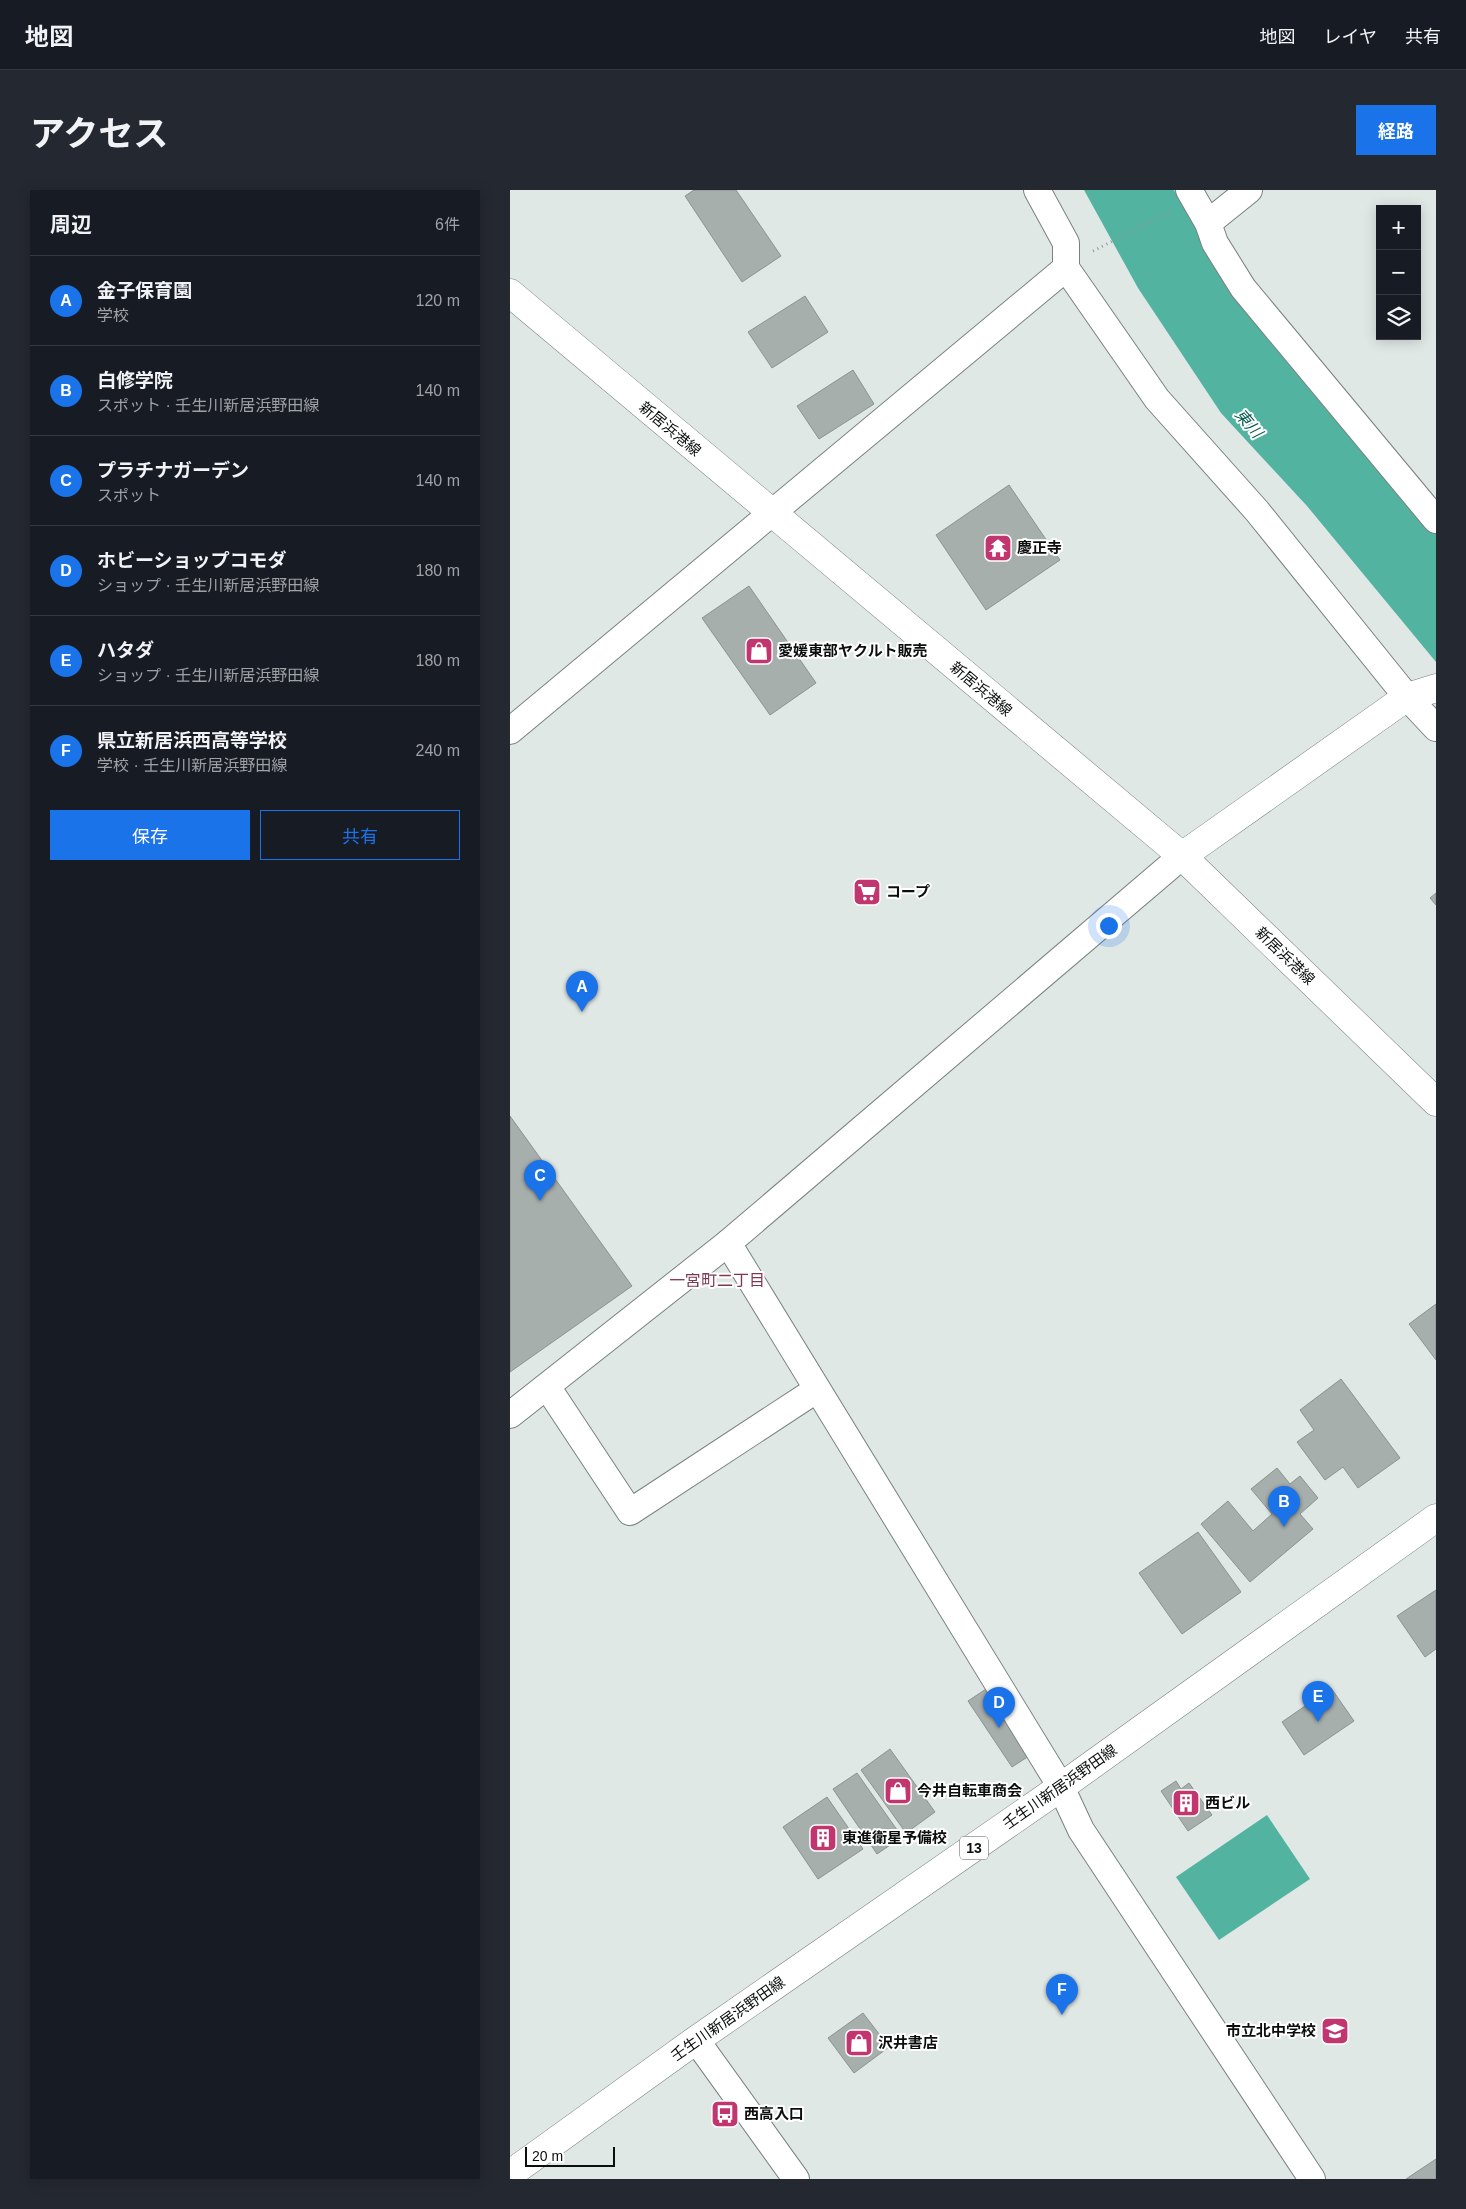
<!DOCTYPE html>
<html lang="ja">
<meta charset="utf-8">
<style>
body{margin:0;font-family:Helvetica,"Noto Sans JP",sans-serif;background:#242831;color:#f1f3f6}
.controls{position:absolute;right:15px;top:15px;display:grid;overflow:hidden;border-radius:0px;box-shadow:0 2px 12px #0003}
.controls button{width:45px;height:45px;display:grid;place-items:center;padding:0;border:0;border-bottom:1px solid #363941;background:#171b24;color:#f1f3f6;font:25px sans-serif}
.scale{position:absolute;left:15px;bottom:12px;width:90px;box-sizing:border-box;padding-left:5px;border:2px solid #0b0e0d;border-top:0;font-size:14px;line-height:18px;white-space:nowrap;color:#0b0e0d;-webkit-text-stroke:4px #fff;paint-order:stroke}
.you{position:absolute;left:598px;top:735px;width:18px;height:18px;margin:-12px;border:4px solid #fff;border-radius:50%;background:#1a73e8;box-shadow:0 0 0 8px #1a73e833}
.badge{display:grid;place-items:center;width:32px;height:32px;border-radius:50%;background:#1a73e8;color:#fff;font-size:16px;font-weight:700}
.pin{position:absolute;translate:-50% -41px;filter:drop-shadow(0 1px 2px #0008)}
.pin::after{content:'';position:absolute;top:26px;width:18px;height:15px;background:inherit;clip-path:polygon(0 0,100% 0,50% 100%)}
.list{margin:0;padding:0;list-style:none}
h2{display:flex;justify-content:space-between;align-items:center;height:65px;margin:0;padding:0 20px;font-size:21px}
h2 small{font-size:16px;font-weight:400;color:#9ea1a6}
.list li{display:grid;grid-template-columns:32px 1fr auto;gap:15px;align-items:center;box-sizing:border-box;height:90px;padding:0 20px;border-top:1px solid #363941}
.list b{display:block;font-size:19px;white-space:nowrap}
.list p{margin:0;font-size:16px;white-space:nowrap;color:#9ea1a6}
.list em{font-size:16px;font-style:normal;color:#9ea1a6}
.actions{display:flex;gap:10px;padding:15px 20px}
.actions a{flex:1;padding:11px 0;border:1px solid #1a73e8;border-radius:0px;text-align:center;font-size:18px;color:#1a73e8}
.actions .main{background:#1a73e8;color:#fff}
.icon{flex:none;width:28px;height:28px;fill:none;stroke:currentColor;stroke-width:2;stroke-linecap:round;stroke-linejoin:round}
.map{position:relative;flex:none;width:926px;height:1989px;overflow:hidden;border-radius:0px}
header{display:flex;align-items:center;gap:30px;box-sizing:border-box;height:70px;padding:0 25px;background:#171b24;border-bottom:1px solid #363941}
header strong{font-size:24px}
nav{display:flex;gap:28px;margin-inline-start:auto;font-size:18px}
.intro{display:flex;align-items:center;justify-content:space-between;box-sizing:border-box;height:120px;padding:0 30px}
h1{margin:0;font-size:35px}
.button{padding:12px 22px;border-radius:0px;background:#1a73e8;color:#fff;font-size:18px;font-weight:700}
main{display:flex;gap:30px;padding:0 30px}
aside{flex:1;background:#171b24;border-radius:0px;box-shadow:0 2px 12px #0003}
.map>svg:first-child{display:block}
.water{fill:#53b3a1}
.building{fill:#a7afad;stroke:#8b9391}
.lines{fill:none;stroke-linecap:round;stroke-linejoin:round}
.street-casing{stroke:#7a8280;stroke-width:28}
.secondary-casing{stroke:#7a8280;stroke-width:29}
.primary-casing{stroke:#7a8280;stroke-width:29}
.path{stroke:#8e9593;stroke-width:3;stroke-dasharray:1 4;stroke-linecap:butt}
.street{stroke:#fff;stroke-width:26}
.secondary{stroke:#fff;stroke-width:28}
.primary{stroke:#fff;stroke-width:28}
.labels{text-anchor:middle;stroke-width:4;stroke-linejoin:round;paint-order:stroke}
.shield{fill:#fff;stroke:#545656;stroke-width:1}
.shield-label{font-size:14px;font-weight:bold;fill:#0b0e0d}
.street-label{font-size:15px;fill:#0b0e0d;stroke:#fff}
.poi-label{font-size:15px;font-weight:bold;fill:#0b0e0d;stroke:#fff;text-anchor:start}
.water-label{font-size:16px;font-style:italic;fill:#00574b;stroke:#fff}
.neighbourhood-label{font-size:16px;fill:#7e3951;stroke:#fff}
</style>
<header>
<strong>地図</strong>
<nav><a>地図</a><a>レイヤ</a><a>共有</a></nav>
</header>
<div class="intro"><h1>アクセス</h1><a class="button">経路</a></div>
<main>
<aside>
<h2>周辺<small>6件</small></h2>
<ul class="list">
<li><span class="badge">A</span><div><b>金子保育園</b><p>学校</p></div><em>120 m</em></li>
<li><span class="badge">B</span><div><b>白修学院</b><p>スポット · 壬生川新居浜野田線</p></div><em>140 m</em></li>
<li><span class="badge">C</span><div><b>プラチナガーデン</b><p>スポット</p></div><em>140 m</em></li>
<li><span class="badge">D</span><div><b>ホビーショップコモダ</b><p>ショップ · 壬生川新居浜野田線</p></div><em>180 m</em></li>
<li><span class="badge">E</span><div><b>ハタダ</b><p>ショップ · 壬生川新居浜野田線</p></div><em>180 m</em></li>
<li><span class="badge">F</span><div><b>県立新居浜西高等学校</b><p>学校 · 壬生川新居浜野田線</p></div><em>240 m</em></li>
</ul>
<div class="actions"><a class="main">保存</a><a>共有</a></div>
</aside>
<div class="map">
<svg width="926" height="1989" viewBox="0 0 926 1989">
<rect width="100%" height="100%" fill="#e0e8e6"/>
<g class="water">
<polygon points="574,0 664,0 722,99 926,343 926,472 797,316 711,223 628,98"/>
<polygon points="757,1625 800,1689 709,1750 666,1687"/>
</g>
<g class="building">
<polygon points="184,0 226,0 271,66 232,92 175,6"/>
<polygon points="295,106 318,142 262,178 238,142"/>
<polygon points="343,180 364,214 309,249 287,216"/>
<polygon points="499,295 550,370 476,420 426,345"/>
<polygon points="239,396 306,493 260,525 192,428"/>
<polygon points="926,703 926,715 920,708"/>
<polygon points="0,926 122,1096 0,1182"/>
<polygon points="926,1114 926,1170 899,1134"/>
<polygon points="831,1189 890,1268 848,1298 833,1277 815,1290 787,1252 804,1240 790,1220"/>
<polygon points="767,1278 780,1294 790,1286 808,1308 790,1324 803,1339 740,1392 691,1334 718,1311 743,1341 762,1324 741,1299"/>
<polygon points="688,1342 731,1402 672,1444 629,1383"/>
<polygon points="926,1400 926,1459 915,1467 887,1426"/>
<polygon points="821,1498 844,1531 794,1565 772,1532"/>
<polygon points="476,1499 519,1566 502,1577 458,1511"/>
<polygon points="380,1559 425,1622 396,1643 351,1580"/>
<polygon points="347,1583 392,1647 367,1664 323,1599"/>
<polygon points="666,1591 671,1599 679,1593 702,1625 678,1641 651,1601"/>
<polygon points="317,1607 353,1659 308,1689 273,1637"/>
<polygon points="353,1823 379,1857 344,1883 318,1848"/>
<polygon points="926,1969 926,1989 896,1989"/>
</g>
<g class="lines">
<defs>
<g id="street">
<polyline points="527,0 556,53 556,78 647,209 747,321 897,507 926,538"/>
<polyline points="679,0 698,33 705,53 733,98 926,330"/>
<polyline points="698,33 739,0"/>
<polyline points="0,541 556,78"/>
<polyline points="218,1053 551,1597 571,1640 802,1989"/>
<polyline points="38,1198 120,1322 306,1200"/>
<polyline points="0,1225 218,1053 672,666"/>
<polyline points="186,1850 286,1989"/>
</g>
<g id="secondary">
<polyline points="0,103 672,666 926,912"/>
<polyline points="672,666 897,507 926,498"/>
</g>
<polyline id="primary" points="0,1984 186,1850 551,1597 926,1328"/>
</defs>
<use href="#street" class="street-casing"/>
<use href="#secondary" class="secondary-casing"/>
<use href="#primary" class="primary-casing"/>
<polyline class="path" points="583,61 660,22"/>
<use href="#street" class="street"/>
<use href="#secondary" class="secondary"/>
<use href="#primary" class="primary"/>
</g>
<defs>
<symbol id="temple-square" viewBox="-11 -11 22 22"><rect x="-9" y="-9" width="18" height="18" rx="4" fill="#c1366f" stroke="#fff"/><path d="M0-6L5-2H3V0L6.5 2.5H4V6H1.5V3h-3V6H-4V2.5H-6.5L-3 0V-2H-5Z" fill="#fff"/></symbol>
<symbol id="shop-square" viewBox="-11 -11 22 22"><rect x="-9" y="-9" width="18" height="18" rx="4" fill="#c1366f" stroke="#fff"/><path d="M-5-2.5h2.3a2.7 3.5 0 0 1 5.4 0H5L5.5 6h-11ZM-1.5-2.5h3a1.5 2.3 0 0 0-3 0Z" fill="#fff"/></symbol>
<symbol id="supermarket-square" viewBox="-11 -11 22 22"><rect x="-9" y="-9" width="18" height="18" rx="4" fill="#c1366f" stroke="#fff"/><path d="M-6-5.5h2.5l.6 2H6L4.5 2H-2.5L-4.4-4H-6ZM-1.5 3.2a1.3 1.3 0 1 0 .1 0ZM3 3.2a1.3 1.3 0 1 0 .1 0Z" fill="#fff"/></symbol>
<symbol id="building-square" viewBox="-11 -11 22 22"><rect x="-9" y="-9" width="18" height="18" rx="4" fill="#c1366f" stroke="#fff"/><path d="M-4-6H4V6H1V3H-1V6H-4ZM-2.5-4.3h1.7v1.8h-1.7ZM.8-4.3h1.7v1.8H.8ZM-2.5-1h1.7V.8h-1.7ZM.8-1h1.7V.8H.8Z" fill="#fff"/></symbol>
<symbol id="school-square" viewBox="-11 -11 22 22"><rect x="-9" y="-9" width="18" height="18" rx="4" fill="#c1366f" stroke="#fff"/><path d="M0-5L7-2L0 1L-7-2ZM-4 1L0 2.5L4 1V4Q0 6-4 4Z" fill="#fff"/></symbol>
<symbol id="bus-square" viewBox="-11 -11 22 22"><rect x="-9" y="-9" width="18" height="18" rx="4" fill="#c1366f" stroke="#fff"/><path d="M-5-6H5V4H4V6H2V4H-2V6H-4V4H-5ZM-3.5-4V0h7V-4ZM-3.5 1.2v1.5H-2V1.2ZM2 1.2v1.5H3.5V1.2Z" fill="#fff"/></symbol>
</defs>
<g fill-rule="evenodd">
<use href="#temple-square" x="472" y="342" width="32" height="32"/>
<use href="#shop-square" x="233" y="445" width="32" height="32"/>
<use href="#supermarket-square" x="341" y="686" width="32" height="32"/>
<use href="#shop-square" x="372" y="1585" width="32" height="32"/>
<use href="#building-square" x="660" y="1597" width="32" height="32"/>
<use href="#building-square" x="297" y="1632" width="32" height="32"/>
<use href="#school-square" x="809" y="1825" width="32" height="32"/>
<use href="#shop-square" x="333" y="1837" width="32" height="32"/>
<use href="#bus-square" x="199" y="1908" width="32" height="32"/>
</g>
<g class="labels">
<rect class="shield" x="450" y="1646.5" width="28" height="23" rx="4"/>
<g class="shield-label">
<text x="464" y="1663">13</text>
</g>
<g class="street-label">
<text transform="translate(160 239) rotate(40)" y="5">新居浜港線</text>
<text transform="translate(471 499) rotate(40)" y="5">新居浜港線</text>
<text transform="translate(775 766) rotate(44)" y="5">新居浜港線</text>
<text transform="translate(550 1597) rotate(-35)" y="5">壬生川新居浜野田線</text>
<text transform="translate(218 1829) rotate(-35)" y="5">壬生川新居浜野田線</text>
</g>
<g class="poi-label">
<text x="507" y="363">慶正寺</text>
<text x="268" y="466">愛媛東部ヤクルト販売</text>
<text x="376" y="707">コープ</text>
<text x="407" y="1606">今井自転車商会</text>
<text x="695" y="1618">西ビル</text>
<text x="332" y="1653">東進衛星予備校</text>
<text x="806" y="1846" text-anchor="end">市立北中学校</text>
<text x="368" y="1858">沢井書店</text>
<text x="234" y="1929">西高入口</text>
</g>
<g class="water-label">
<text transform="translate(739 233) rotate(49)" y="6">東川</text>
</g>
<g class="neighbourhood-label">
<text x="207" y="1096">一宮町二丁目</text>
</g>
</g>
</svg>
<div class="controls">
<button>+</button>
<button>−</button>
<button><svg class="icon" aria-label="layers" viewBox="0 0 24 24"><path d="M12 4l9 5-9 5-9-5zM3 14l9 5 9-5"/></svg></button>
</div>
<div class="scale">20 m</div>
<div class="you"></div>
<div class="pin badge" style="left:72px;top:822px">A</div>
<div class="pin badge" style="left:774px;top:1337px">B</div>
<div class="pin badge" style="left:30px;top:1011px">C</div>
<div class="pin badge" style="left:489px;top:1538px">D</div>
<div class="pin badge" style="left:808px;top:1532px">E</div>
<div class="pin badge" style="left:552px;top:1825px">F</div>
</div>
</main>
